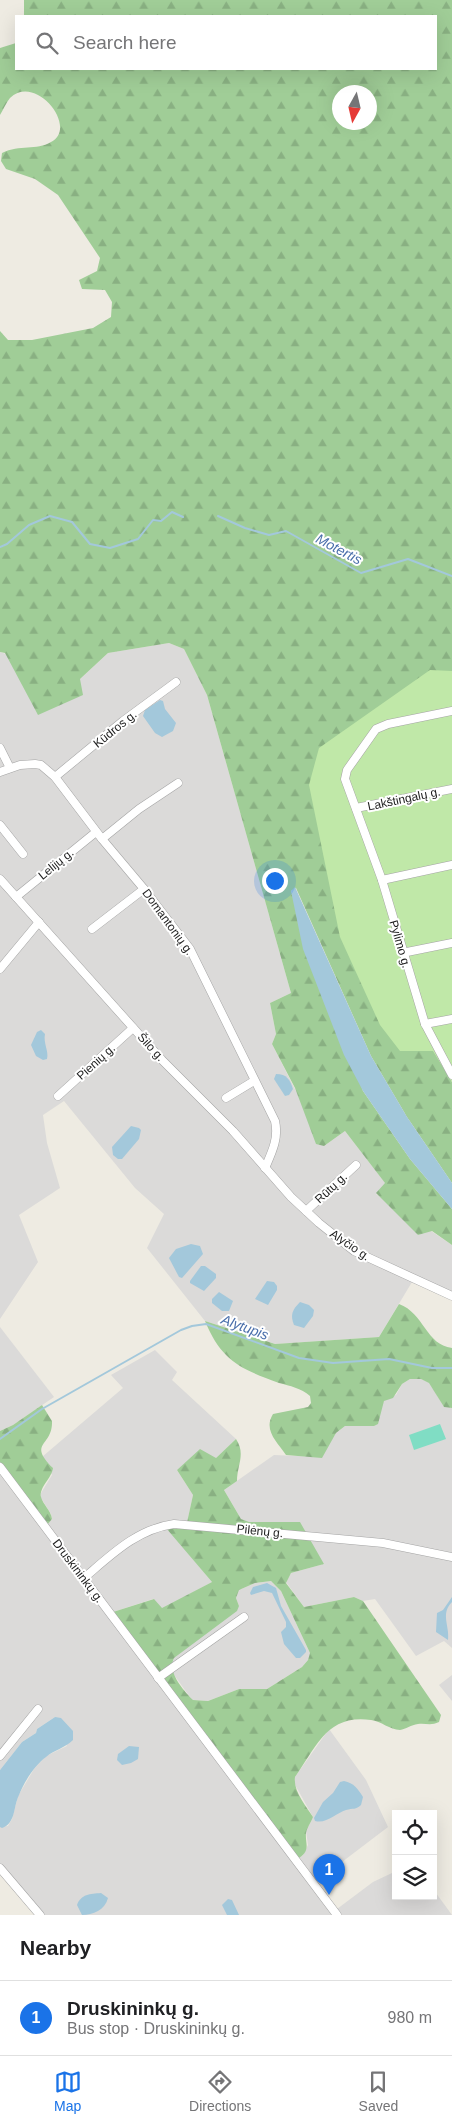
<!DOCTYPE html>
<meta charset="utf-8">
<style>
body{margin:0;font-family:Helvetica,sans-serif;background:#f6f6f6;color:#202124}
.controls{position:absolute;right:15px;bottom:15px;display:grid;overflow:hidden;border-radius:0px;box-shadow:0 5px 20px #0002}
.controls button{width:45px;height:45px;display:grid;place-items:center;padding:0;border:0;border-bottom:1px solid #e0e0e0;background:#fff;color:#202124;font:25px sans-serif}
.compass{position:absolute;left:332px;top:85px;width:45px;height:45px;border-radius:50%;background:#fff;box-shadow:0 5px 20px #0002;rotate:188deg}
.you{position:absolute;left:274px;top:880px;width:18px;height:18px;margin:-12px;border:4px solid #fff;border-radius:50%;background:#1a73e8;box-shadow:0 0 0 8px #1a73e833}
.badge{display:grid;place-items:center;width:32px;height:32px;border-radius:50%;background:#1a73e8;color:#fff;font-size:16px;font-weight:700}
.pin{position:absolute;translate:-50% -41px;filter:drop-shadow(0 1px 2px #0008)}
.pin::after{content:'';position:absolute;top:26px;width:18px;height:15px;background:inherit;clip-path:polygon(0 0,100% 0,50% 100%)}
.list{margin:0;padding:0;list-style:none}
h2{display:flex;justify-content:space-between;align-items:center;height:65px;margin:0;padding:0 20px;font-size:21px}
h2 small{font-size:16px;font-weight:400;color:#757577}
.list li{display:grid;grid-template-columns:32px 1fr auto;gap:15px;align-items:center;box-sizing:border-box;height:75px;padding:0 20px;border-top:1px solid #e0e0e0}
.list b{display:block;font-size:19px;white-space:nowrap}
.list p{margin:0;font-size:16px;white-space:nowrap;color:#757577}
.list em{font-size:16px;font-style:normal;color:#757577}
.icon{flex:none;width:28px;height:28px;fill:none;stroke:currentColor;stroke-width:2;stroke-linecap:round;stroke-linejoin:round}
.map{position:relative;flex:none;width:452px;height:1915px;overflow:hidden}
.search{position:absolute;background:#fff;box-shadow:0 5px 20px #0002;left:15px;right:15px;top:15px;height:55px;display:flex;align-items:center;gap:12px;box-sizing:border-box;padding:0 18px;border-radius:0px;color:#757577;font-size:19px}
.sheet{height:140px;background:#fff}
nav{display:flex;justify-content:space-around;align-items:center;box-sizing:border-box;height:70px;border-top:1px solid #e0e0e0;background:#fff;font-size:14px;color:#757577}
nav a{display:grid;justify-items:center;gap:2px}
nav .on{color:#1a73e8}
.map>svg:first-child{display:block}
.residential{fill:#dbdad9}
.forest{fill:url(#forest-firs);fill-rule:evenodd}
.garden{fill:#c0e8a8}
.pitch{fill:#80ddc4}
.water{fill:#a3c8db}
.lines{fill:none;stroke-linecap:round;stroke-linejoin:round}
.stream{stroke:#a3c8db;stroke-width:2}
.minor-casing{stroke:#a4a4a4;stroke-width:9}
.minor{stroke:#fff;stroke-width:8}
.labels{text-anchor:middle;stroke-width:4;stroke-linejoin:round;paint-order:stroke}
.street-label{font-size:12px;fill:#1d1d1d;stroke:#fff}
.water-label{font-size:14px;font-style:italic;fill:#4a6fab;stroke:#fff}
</style>
<div class="map">
<svg width="452" height="1915" viewBox="0 0 452 1915">
<defs>
<pattern id="forest-firs" width="22" height="20" patternUnits="userSpaceOnUse" patternTransform="scale(1.25)"><rect width="22" height="20" fill="#a0cd97"/><path d="M5 1l3.5 6h-7zM16 11l3.5 6h-7z" fill="#89b082"/></pattern>
</defs>
<rect width="100%" height="100%" fill="#eeebe2"/>
<g class="residential">
<polygon points="169,643 184,649 207,695 291,993 270,1003 276,1034 272,1044 324,1146 345,1131 386,1184 376,1194 452,1245 452,1293 415,1277 379,1337 275,1344 205,1321 147,1248 164,1214 135,1188 64,1101 43,1115 47,1143 60,1188 19,1215 38,1262 0,1319 0,652 80,679 108,653"/>
<polygon points="0,1327 54,1397 13,1425 0,1431"/>
<polygon points="155,1350 177,1372 172,1380 236,1439 216,1458 177,1470 193,1495 186,1527 167,1528 212,1582 162,1609 153,1599 113,1612 48,1524 52,1519 51,1514 41,1498 41,1493 52,1475 42,1457 123,1388 111,1375"/>
<polygon points="410,1379 421,1379 429,1382 444,1407 452,1408 452,1648 444,1641 416,1656 375,1599 363,1601 354,1597 304,1607 286,1582 291,1573 324,1564 241,1519 224,1490 274,1455 321,1457 336,1433 345,1426 374,1426 384,1400 396,1395 402,1384"/>
<polygon points="0,1474 202,1741 332,1915 37,1915 0,1870 0,1827 8,1826 12,1819 18,1796 34,1769 46,1756 67,1746 55,1717 37,1729 36,1733 22,1742 0,1770"/>
<polygon points="271,1581 281,1591 310,1653 308,1660 302,1667 267,1689 239,1689 208,1701 192,1700 172,1672 171,1663 174,1658 239,1606 236,1598 239,1590 255,1583"/>
<polygon points="452,1675 452,1701 439,1685"/>
<polygon points="329,1729 366,1780 388,1827 317,1881 299,1858 303,1855 308,1845 306,1831 313,1817 294,1783 295,1777"/>
<polygon points="392,1873 396,1873 396,1896 433,1896 433,1889 452,1915 342,1915 337,1909 373,1882"/>
</g>
<g class="forest">
<path d="M24,0H452V671H430L400,1051L433,1050L452,1082V1183L407,1117L371,1056L296,888L291,891L363,1091L410,1159L452,1209V1245L432,1231L418,1235L376,1193L385,1183L345,1131L324,1146L316,1144L295,1088L272,1044L276,1034L270,1003L291,993L207,695L184,649L169,643L108,653L80,679L83,695L38,715L5,653L0,652V331L8,340H32L93,328L111,317L112,302L105,290L82,289L79,280L97,271L100,258L58,195L35,179L6,169L1,161L2,153C20,144 36,151 51,142C79,128 36,73 10,98C6,103 3,110 0,115V48L16,43V69H436V16H24ZM340,92H370V122H340Z"/>
<path d="M399,1304C424,1313 426,1345 452,1348V1408L444,1407L429,1383L421,1379H410L402,1384L393,1398L384,1401L378,1424L374,1426H345L336,1433L322,1458L286,1455C277,1442 263,1430 273,1414L308,1407L311,1403L310,1396C301,1388 290,1386 279,1383C240,1369 221,1360 205,1321L275,1344L379,1337Z"/>
<path d="M42,1405L52,1421C53,1447 27,1442 53,1468C52,1478 39,1487 41,1497C43,1505 51,1510 52,1519L48,1524L0,1462V1431L13,1425Z"/>
<path d="M236,1439C246,1454 237,1465 237,1481L224,1490L241,1519L249,1522H300L324,1564L291,1573L286,1583L304,1607L354,1597L363,1601L441,1715L439,1722C431,1726 426,1723 418,1724C411,1725 406,1729 400,1730C390,1730 381,1721 371,1720C327,1714 317,1746 295,1777C293,1791 306,1806 313,1817C311,1822 307,1828 306,1833C305,1844 311,1850 299,1858L113,1612L154,1599L162,1608L212,1582L166,1528L186,1527L193,1495L177,1470L200,1449L216,1458ZM271,1581L281,1591L310,1653L308,1660L302,1667L267,1689H239L208,1701L193,1700C183,1690 167,1672 174,1658L237,1611L239,1606L236,1598L239,1590L255,1583Z"/>
</g>
<polygon class="garden" points="430,670 452,671 452,1082 433,1051 400,1051 380,1025 340,937 309,785 319,748"/>
<polygon class="pitch" points="440,1424 446,1439 414,1450 409,1435"/>
<g class="water">
<polygon points="160,700 163,701 165,709 176,723 173,731 162,737 155,733 143,716 145,710"/>
<polygon points="295,887 371,1056 407,1117 452,1183 452,1209 410,1159 363,1091 344,1055 303,949 291,891"/>
<path d="M41,1030L45,1034C43,1043 49,1051 47,1059L43,1060L36,1056L31,1045L37,1032Z"/>
<path d="M276,1074C287,1074 290,1080 293,1089L289,1095L285,1096L274,1079Z"/>
<polygon points="131,1126 139,1128 141,1130 139,1139 122,1159 118,1159 113,1155 112,1147"/>
<polygon points="191,1244 200,1246 203,1254 182,1278 179,1277 169,1258 176,1249"/>
<polygon points="201,1266 205,1266 216,1274 216,1278 204,1291 190,1283 190,1281"/>
<polygon points="267,1281 274,1282 277,1286 277,1290 268,1305 255,1299"/>
<polygon points="219,1292 233,1301 229,1311 222,1311 212,1303 212,1299"/>
<path d="M300,1302L309,1305L314,1310L313,1316L304,1328L294,1325C290,1315 292,1310 300,1302Z"/>
<polygon points="267,1583 276,1588 281,1606 306,1650 306,1652 300,1658 296,1658 284,1644 281,1632 286,1627 286,1622 272,1593 264,1591 251,1595 250,1593 253,1587"/>
<path d="M452,1597V1602C440,1614 450,1626 448,1640L436,1632L437,1613L443,1610Z"/>
<path d="M55,1717L61,1718L73,1731V1740C65,1748 54,1750 46,1757C35,1765 24,1782 19,1795C13,1807 16,1823 2,1828L0,1827V1770L22,1742L36,1733L37,1729Z"/>
<polygon points="129,1746 139,1747 138,1759 131,1763 122,1765 117,1760 118,1754"/>
<path d="M344,1781C354,1783 358,1789 363,1797L361,1805C356,1810 353,1808 346,1810C336,1813 327,1824 315,1821L314,1818L323,1802L333,1793L340,1782Z"/>
<path d="M101,1893L108,1898C105,1910 93,1915 82,1915L77,1905C81,1894 90,1894 101,1893Z"/>
<polygon points="228,1899 232,1900 239,1915 227,1915 222,1905"/>
</g>
<g class="lines">
<g class="stream">
<polyline points="218,516 245,528 269,535 286,531 361,573 408,559 452,576"/>
<polyline points="0,547 7,544 29,525 50,516 72,522 90,544 110,548 138,539 153,520 161,521 172,512 183,517"/>
<polyline points="0,1439 42,1409 181,1330 192,1326 206,1324 299,1358 333,1363 389,1359 432,1368 452,1368"/>
</g>
<defs>
<g id="minor">
<polyline points="452,711 388,724 376,729 347,770 345,779 382,880 425,1024 452,1075"/>
<polyline points="0,748 10,768"/>
<path d="M0,772L20,765L35,764L41,765L55,777L102,839L144,889L190,949L275,1121C279,1138 272,1152 265,1168"/>
<polyline points="55,777 123,721 176,682"/>
<polyline points="356,808 452,789"/>
<polyline points="0,825 23,854"/>
<polyline points="102,839 139,809 178,783"/>
<polyline points="0,879 162,1060 233,1131 291,1197 319,1223 354,1251 452,1296"/>
<polyline points="382,880 452,865"/>
<polyline points="16,897 96,832"/>
<polyline points="92,929 144,889"/>
<polyline points="402,953 452,943"/>
<polyline points="0,969 39,922"/>
<polyline points="425,1024 452,1019"/>
<polyline points="58,1096 133,1028"/>
<polyline points="226,1098 254,1081"/>
<polyline points="306,1211 356,1165"/>
<polyline points="0,1467 337,1915"/>
<path d="M84,1578C111,1555 137,1529 174,1524L383,1543L452,1557"/>
<polyline points="158,1678 244,1617"/>
<polyline points="0,1756 38,1709"/>
<polyline points="0,1868 40,1915"/>
</g>
</defs>
<use href="#minor" class="minor-casing"/>
<use href="#minor" class="minor"/>
</g>
<g class="labels">
<g class="street-label">
<text transform="translate(115 729) rotate(-39)" y="4">Kūdros g.</text>
<text transform="translate(404 799) rotate(-12)" y="4">Lakštingalų g.</text>
<text transform="translate(56 864) rotate(-39)" y="4">Lelijų g.</text>
<text transform="translate(168 922) rotate(54)" y="4">Domantonių g.</text>
<text transform="translate(400 944) rotate(74)" y="4">Pylimo g.</text>
<text transform="translate(151 1047) rotate(47)" y="4">Šilo g.</text>
<text transform="translate(96 1062) rotate(-42)" y="4">Pienių g.</text>
<text transform="translate(331 1188) rotate(-43)" y="4">Rūtų g.</text>
<text transform="translate(350 1245) rotate(34)" y="4">Alyčio g.</text>
<text transform="translate(260 1531) rotate(6)" y="4">Pilėnų g.</text>
<text transform="translate(78 1571) rotate(53)" y="4">Druskininkų g.</text>
</g>
<g class="water-label">
<text transform="translate(339 549) rotate(28)" y="5">Motertis</text>
<text transform="translate(245 1327) rotate(20)" y="5">Alytupis</text>
</g>
</g>
</svg>
<div class="controls">
<button><svg class="icon" aria-label="locate" viewBox="0 0 24 24"><circle cx="12" cy="12" r="6"/><path d="M12 2v4M12 18v4M2 12h4M18 12h4"/></svg></button>
<button><svg class="icon" aria-label="layers" viewBox="0 0 24 24"><path d="M12 4l9 5-9 5-9-5zM3 14l9 5 9-5"/></svg></button>
</div>
<svg class="compass" viewBox="-18 -18 36 36"><path d="M0-13l5 13h-10z" fill="#e53935"/><path d="M0 13l5-13h-10z" fill="#757577"/></svg>
<div class="you"></div>
<div class="pin badge" style="left:329px;top:1895px">1</div>
<div class="search"><svg class="icon" aria-label="search" viewBox="0 0 24 24"><circle cx="10" cy="10" r="6"/><path d="M15 15l6 6"/></svg>Search here</div>
</div>
<section class="sheet">
<h2>Nearby<small></small></h2>
<ul class="list">
<li><span class="badge">1</span><div><b>Druskininkų g.</b><p>Bus stop · Druskininkų g.</p></div><em>980 m</em></li>
</ul>
</section>
<nav>
<a class="on"><svg class="icon" aria-label="map" viewBox="0 0 24 24"><path d="M3 6l6-2 6 2 6-2v14l-6 2-6-2-6 2zM9 4v14M15 6v14"/></svg>Map</a>
<a><svg class="icon" aria-label="directions" viewBox="0 0 24 24"><path d="M12 3l9 9-9 9-9-9zM9 14v-3h6M13 9l2 2-2 2"/></svg>Directions</a>
<a><svg class="icon" aria-label="saved" viewBox="0 0 24 24"><path d="M7 4h10v16l-5-4-5 4z"/></svg>Saved</a>
</nav>
